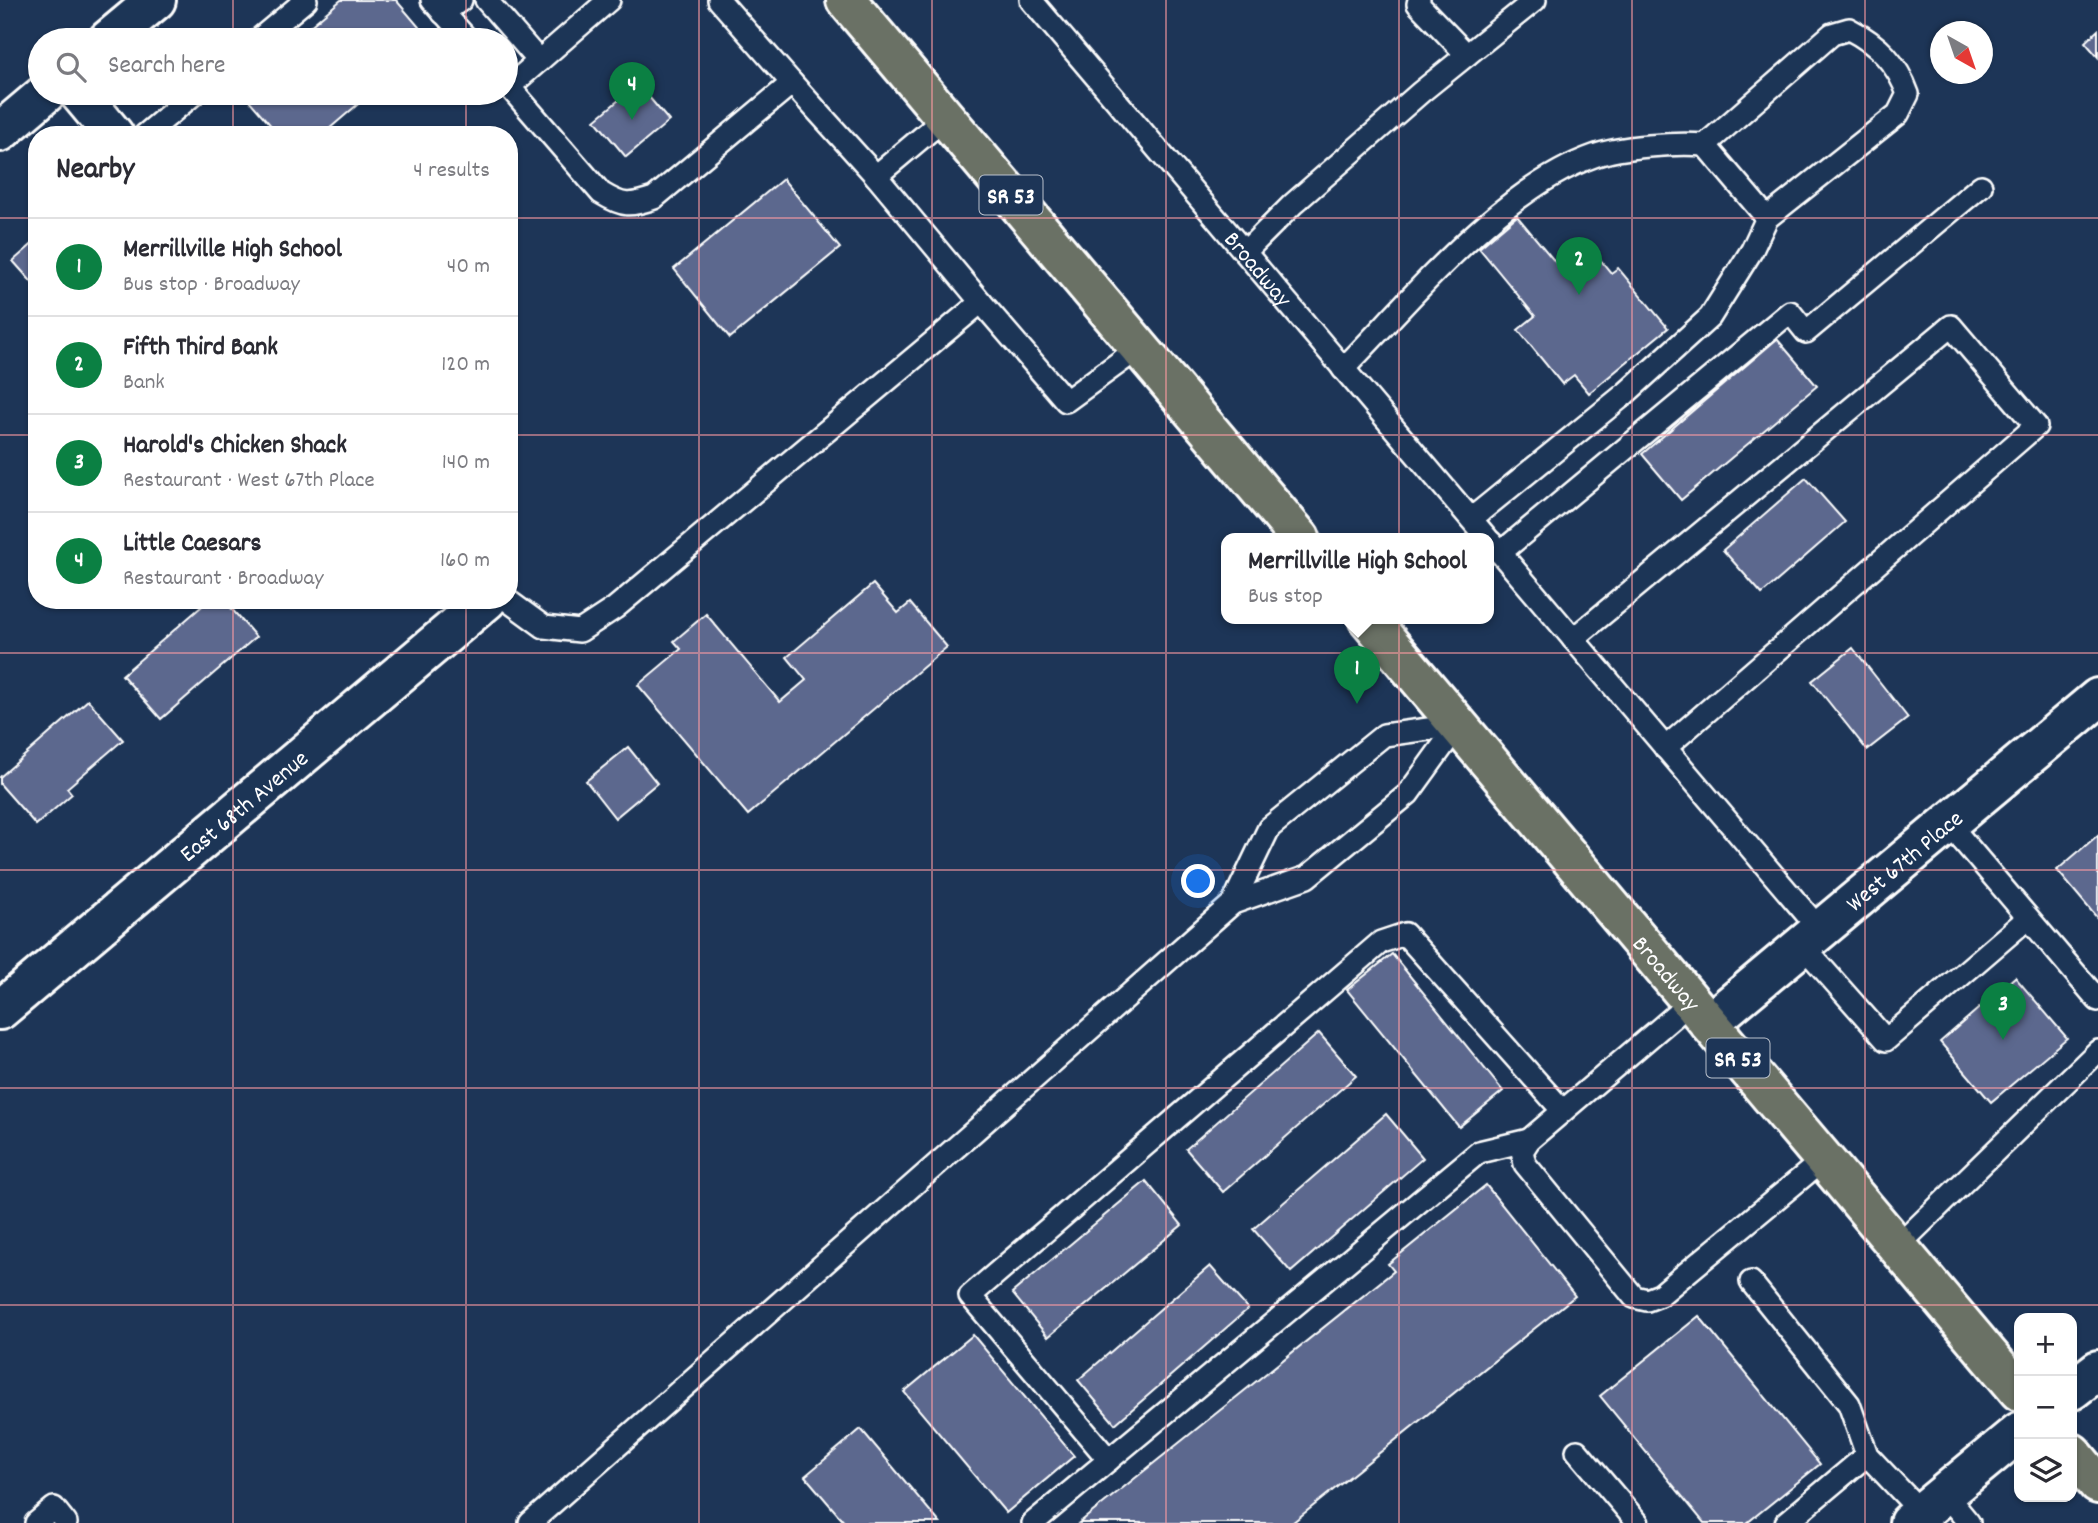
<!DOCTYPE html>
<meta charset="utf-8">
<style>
body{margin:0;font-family:Dekko,sans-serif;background:#f2f2f3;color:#2b2b33}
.controls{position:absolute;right:21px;bottom:21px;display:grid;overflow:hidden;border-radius:14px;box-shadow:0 2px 5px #0004}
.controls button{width:63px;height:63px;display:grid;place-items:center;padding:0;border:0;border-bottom:2px solid #e1e1e2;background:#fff;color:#2b2b33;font:35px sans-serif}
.compass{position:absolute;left:1930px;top:21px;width:63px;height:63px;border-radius:50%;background:#fff;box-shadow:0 2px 5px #0004;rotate:140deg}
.you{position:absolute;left:1199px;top:882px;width:24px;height:24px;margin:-18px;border:5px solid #fff;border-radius:50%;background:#1a73e8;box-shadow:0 0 0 10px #1a73e833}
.badge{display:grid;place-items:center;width:46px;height:46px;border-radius:50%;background:#0b8043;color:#fff;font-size:23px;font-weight:700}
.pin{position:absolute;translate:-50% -58px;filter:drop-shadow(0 2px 4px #0008)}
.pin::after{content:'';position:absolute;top:37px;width:24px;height:21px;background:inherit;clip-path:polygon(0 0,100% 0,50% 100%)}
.popup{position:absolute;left:1221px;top:533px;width:273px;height:91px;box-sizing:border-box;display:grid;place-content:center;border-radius:14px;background:#fff;filter:drop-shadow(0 2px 5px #0005);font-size:23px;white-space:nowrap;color:#7c7c81}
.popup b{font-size:26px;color:#2b2b33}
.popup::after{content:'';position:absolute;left:50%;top:100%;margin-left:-14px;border:14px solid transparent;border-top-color:#fff}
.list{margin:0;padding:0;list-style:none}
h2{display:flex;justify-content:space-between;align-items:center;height:91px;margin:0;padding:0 28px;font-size:30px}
h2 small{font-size:23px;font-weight:400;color:#7c7c81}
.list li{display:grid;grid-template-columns:46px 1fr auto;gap:21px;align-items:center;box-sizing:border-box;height:98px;padding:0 28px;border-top:2px solid #e1e1e2}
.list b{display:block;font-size:26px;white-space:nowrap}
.list p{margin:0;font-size:23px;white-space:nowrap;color:#7c7c81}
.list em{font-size:23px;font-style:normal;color:#7c7c81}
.icon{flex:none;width:38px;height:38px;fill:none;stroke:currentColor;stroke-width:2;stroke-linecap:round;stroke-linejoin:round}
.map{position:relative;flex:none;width:2098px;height:1523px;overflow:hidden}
.search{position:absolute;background:#fff;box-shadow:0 2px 5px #0004;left:28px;top:28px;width:490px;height:77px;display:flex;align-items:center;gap:18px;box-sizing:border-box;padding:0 24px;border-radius:38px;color:#7c7c81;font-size:26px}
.panel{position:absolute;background:#fff;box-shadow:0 2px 5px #0004;left:28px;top:126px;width:490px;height:483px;border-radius:28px}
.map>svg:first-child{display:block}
.building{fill:#5b678e;stroke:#fff;stroke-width:2}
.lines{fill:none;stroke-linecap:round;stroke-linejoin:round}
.lane-casing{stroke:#fff;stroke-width:26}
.street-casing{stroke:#fff;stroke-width:44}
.primary-casing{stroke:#fff;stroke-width:44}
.lane{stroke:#1d3557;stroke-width:21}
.street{stroke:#1d3557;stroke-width:38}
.primary{stroke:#6b7165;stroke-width:38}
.grid{fill:none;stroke:#ff9aa2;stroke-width:2;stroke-opacity:0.55}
.labels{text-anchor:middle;stroke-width:7;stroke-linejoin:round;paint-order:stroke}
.shield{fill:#1d3557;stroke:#bbc2cd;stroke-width:2}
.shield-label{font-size:23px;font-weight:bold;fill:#fff}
.street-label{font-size:24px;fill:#fff;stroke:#1d3557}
</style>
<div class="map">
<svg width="2098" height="1523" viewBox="0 0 2098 1523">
<rect width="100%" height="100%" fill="#1d3557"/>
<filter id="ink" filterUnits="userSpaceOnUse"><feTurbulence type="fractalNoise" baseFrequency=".0143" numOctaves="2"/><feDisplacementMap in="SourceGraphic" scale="14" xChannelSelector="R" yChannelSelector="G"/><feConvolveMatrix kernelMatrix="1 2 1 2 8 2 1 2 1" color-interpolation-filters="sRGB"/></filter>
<g filter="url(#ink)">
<g class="building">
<polygon points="341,0 396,0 430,40 294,40"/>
<polygon points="2098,30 2098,57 2085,42"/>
<polygon points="638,84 669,121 626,157 595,120"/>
<polygon points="243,93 371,93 322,135 279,135"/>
<polygon points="783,179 840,248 730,338 674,269"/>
<polygon points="1517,216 1561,269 1589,246 1611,273 1618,268 1668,328 1589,393 1574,375 1562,384 1518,330 1535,316 1479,248"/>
<polygon points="37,240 37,288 13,261"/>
<polygon points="1777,339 1817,386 1681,500 1642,454"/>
<polygon points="1806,478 1845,522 1762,594 1723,550"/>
<polygon points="873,584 898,613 910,603 947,647 748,815 638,685 681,649 674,641 706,614 780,702 806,680 787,657"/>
<polygon points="209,600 224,600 256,637 161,719 122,675"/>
<polygon points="1853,648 1908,718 1867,750 1812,681"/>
<polygon points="88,700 123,740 67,788 72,794 36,825 0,784 0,777"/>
<polygon points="628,747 657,783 615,818 586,781"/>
<polygon points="2098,835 2098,919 2057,870"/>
<polygon points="1392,954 1503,1091 1459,1127 1347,990"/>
<polygon points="2015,977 2067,1038 1991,1102 1940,1042"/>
<polygon points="1319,1033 1356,1076 1223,1192 1186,1149"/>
<polygon points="1386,1114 1423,1158 1291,1272 1253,1229"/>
<polygon points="1146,1181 1182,1225 1048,1337 1012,1293"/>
<polygon points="1486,1185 1575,1296 1292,1523 1079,1523 1394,1271 1388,1264"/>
<polygon points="1210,1266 1248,1309 1115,1424 1078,1380"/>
<polygon points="1699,1316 1820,1464 1747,1523 1704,1523 1600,1396"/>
<polygon points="973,1335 1074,1456 1006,1513 904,1392"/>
<polygon points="861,1429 940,1523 845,1523 805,1476"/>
</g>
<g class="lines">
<defs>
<g id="lane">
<polyline points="432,0 468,40"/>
<polyline points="486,0 539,61"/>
<polyline points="719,0 792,83"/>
<path id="s1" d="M1031,0L1487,538"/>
<polyline points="1419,0 1418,4 1467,55"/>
<polyline points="443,13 461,0"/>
<polyline points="258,40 306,0"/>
<path d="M506,83L601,193C624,207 629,206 654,198L792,83L876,176L945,118"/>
<polyline points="509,87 609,0"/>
<polyline points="145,135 195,93"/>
<polyline points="1705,145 1767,218"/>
<polyline points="876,176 981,302"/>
<polyline points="1245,252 1293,204 1421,92 1535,0"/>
<path d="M1343,369C1412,299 1500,189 1594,156C1622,146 1675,143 1705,145L1832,34L1849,29C1878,44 1897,63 1908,94L1898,114L1767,218L1752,250L1710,317L1625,394L1471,519"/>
<polyline points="1491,542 1820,930"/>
<polyline points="1500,553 1790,312 1806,332 1981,186"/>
<polyline points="507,600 544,627 580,631 615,608 981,302 1066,401 1139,348"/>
<polyline points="1573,639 1951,326 2036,426 1665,748"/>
<polyline points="1948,823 2098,1000"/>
<polyline points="1233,903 1269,828 1384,735 1458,725"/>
<polyline points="1802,945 1886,1040 2028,918"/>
<polyline points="1691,1002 1529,1140 1522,1151 1525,1164 1634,1297 1647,1300 1660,1295 1824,1159"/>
<polyline points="1898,1246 2098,1051"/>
<polyline points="1751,1282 1849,1404 1867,1455 1922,1513"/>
<polyline points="1577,1451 1638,1523"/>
<polyline points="1109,1460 970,1296 1381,942 1405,934 1563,1111"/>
<polyline points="1945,1494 1969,1523"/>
<polyline points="36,1523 54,1508 66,1523"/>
<polyline points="530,1523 1233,903 1307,877 1408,794 1458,725"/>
<polyline points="1033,1523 1479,1152 1529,1140"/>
<polyline points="1786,1523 1867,1455"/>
</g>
<g id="street">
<polyline points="108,40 156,0"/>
<polyline points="79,93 114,135"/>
<polyline points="0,132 46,93"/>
<path id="s2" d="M0,1010L487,600"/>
<path id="s3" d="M1709,1023L2098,698"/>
<polyline points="2072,1390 2098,1370"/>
<polyline points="1909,1523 2019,1432"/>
</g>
<g id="primary">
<polyline points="846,0 1300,538"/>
<path id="s4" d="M1368,618L2019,1391"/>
<polyline points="2072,1453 2098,1484"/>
</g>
</defs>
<use href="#lane" class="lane-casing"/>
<use href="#street" class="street-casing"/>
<use href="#primary" class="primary-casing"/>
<use href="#lane" class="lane"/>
<use href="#street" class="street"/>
<use href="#primary" class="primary"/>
</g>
</g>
<path class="grid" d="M233,0V40M466,0V40M699,0V1523M932,0V1523M1166,0V1523M1399,0V1523M1632,0V1523M1865,0V1523M233,93V135M466,93V135M0,218H37M509,218H2098M0,435H37M509,435H2098M233,600V1523M466,600V1523M0,653H2098M0,870H2098M0,1088H2098M0,1305H2098"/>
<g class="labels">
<g class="shield">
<rect x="979.5" y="175.5" width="63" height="39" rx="5"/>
<rect x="1706.5" y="1038.5" width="63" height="39" rx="5"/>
</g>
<g class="shield-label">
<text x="1011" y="203">SR 53</text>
<text x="1738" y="1066">SR 53</text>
</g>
<g class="street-label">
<text dy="8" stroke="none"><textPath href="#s1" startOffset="352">Broadway</textPath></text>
<text dy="8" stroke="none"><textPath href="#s2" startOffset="318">East 68th Avenue</textPath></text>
<text dy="8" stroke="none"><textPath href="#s3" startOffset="254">West 67th Place</textPath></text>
<text dy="8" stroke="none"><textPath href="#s4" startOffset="464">Broadway</textPath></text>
</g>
</g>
</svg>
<div class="controls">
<button>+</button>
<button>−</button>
<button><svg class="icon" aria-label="layers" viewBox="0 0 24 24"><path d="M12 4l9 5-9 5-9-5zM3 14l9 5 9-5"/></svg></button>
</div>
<svg class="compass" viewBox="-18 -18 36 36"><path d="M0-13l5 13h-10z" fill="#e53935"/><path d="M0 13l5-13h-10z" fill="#7c7c81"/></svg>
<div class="you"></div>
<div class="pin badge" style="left:1357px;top:704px">1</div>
<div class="popup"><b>Merrillville High School</b>Bus stop</div>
<div class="pin badge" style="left:1579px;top:295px">2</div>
<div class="pin badge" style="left:2003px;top:1040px">3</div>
<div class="pin badge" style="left:632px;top:120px">4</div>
<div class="search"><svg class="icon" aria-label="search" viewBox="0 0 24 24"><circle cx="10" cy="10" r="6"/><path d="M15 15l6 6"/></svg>Search here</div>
<section class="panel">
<h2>Nearby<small>4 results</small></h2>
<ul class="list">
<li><span class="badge">1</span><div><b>Merrillville High School</b><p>Bus stop · Broadway</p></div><em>40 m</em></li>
<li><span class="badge">2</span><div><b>Fifth Third Bank</b><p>Bank</p></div><em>120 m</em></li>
<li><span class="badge">3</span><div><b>Harold's Chicken Shack</b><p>Restaurant · West 67th Place</p></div><em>140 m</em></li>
<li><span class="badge">4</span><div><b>Little Caesars</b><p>Restaurant · Broadway</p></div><em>160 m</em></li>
</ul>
</section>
</div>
